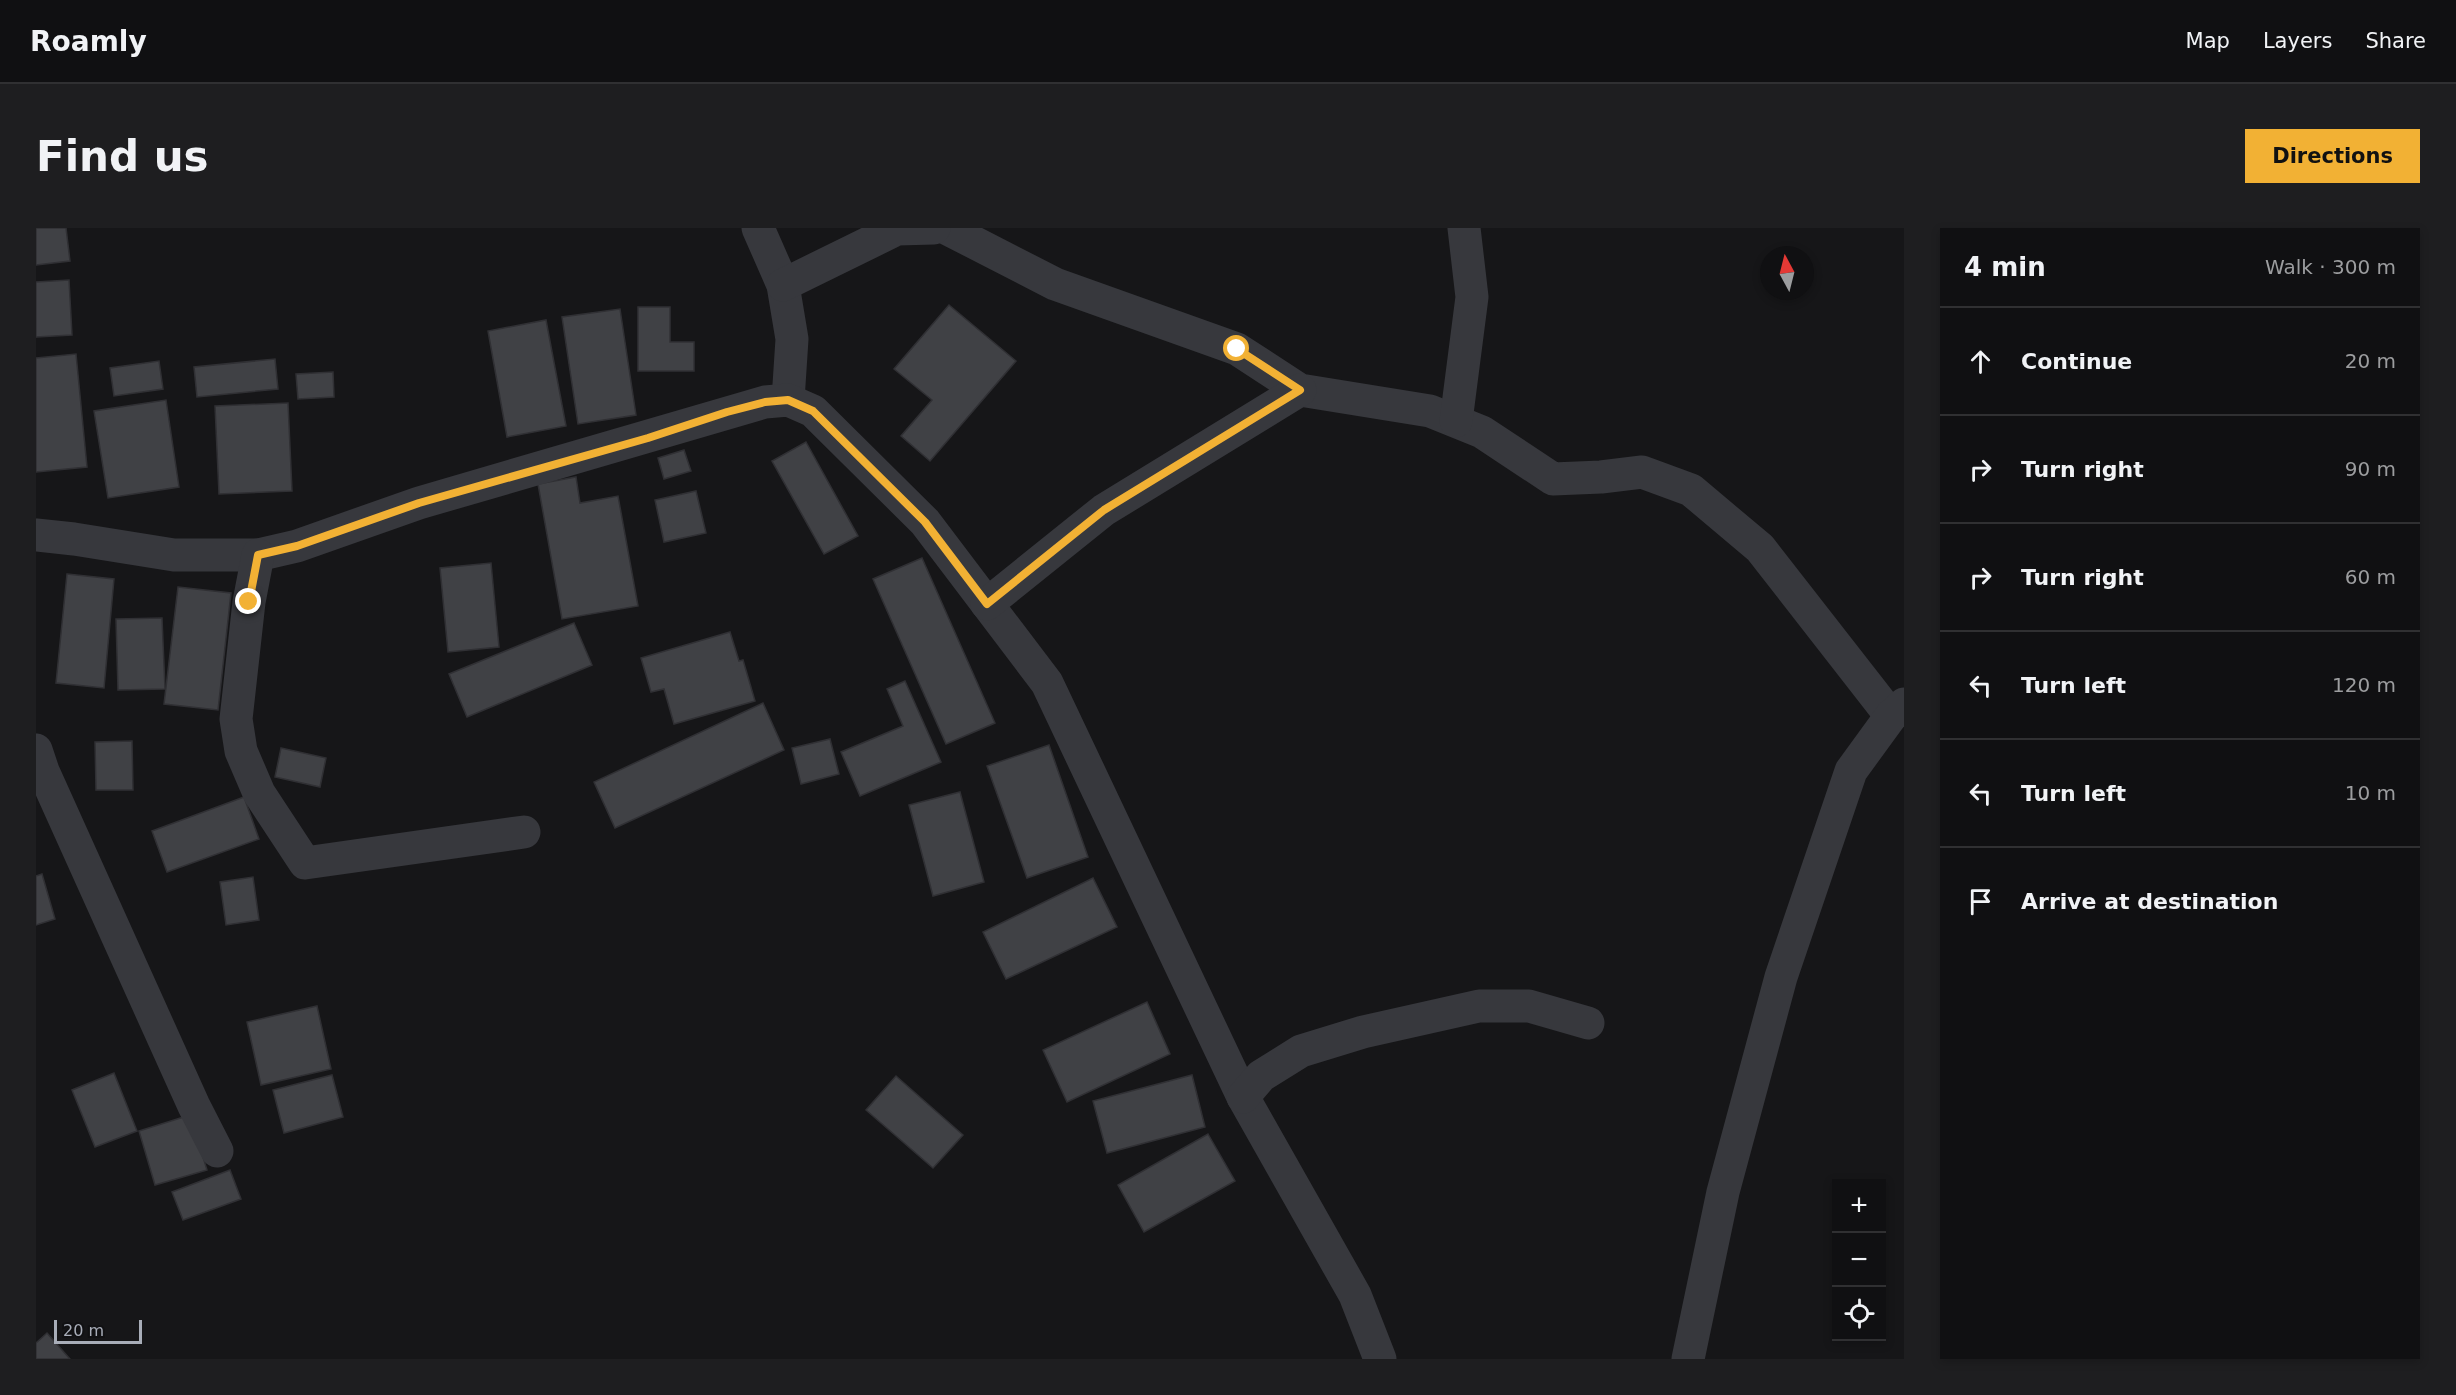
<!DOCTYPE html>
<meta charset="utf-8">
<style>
body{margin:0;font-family:"DejaVu Sans",sans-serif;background:#1e1e20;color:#f1f3f6}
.controls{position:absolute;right:18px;bottom:18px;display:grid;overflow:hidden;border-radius:0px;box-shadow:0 3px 9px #0003}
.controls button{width:54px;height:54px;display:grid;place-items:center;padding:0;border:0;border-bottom:2px solid #303032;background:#101012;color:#f1f3f6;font:30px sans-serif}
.compass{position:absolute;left:1724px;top:18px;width:54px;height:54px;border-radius:50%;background:#101012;box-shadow:0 3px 9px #0003;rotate:353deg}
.scale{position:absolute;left:18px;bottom:15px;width:88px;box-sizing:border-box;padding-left:6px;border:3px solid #a8adb8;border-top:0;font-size:16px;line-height:21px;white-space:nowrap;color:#a8adb8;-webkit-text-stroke:4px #111113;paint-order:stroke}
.stop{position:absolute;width:18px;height:18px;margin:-14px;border:4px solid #f2b134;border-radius:50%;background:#fff}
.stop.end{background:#f2b134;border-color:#fff;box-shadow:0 2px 6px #0008}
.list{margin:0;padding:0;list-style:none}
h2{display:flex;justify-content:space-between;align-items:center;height:78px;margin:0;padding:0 24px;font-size:26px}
h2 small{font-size:20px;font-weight:400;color:#9c9d9f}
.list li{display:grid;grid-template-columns:39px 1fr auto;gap:18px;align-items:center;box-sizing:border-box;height:108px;padding:0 24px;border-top:2px solid #303032}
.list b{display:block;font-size:22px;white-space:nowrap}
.list em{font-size:20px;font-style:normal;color:#9c9d9f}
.icon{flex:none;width:33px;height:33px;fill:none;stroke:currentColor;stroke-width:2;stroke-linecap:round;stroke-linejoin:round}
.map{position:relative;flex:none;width:1868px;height:1131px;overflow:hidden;border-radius:0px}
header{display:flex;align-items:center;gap:36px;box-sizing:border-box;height:84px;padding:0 30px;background:#101012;border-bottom:2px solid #303032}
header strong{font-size:28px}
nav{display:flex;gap:33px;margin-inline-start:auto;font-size:21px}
.intro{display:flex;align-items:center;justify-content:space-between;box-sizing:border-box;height:144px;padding:0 36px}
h1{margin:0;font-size:42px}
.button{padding:15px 27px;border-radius:0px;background:#f2b134;color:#111;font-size:21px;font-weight:700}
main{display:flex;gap:36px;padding:0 36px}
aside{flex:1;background:#101012;border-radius:0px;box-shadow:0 3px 9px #0003}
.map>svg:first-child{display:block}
.building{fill:#404145;stroke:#303034;stroke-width:1.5}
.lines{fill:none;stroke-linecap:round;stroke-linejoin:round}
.minor{stroke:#37383d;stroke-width:33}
.route{stroke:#f2b134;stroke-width:8}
</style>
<header>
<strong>Roamly</strong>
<nav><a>Map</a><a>Layers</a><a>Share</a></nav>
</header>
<div class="intro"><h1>Find us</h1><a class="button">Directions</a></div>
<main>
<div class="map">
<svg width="1868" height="1131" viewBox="0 0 1868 1131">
<rect width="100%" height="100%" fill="#161618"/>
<g class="building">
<polygon points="0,0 30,0 34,33 0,37"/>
<polygon points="33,52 36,107 0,109 0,54"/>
<polygon points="913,77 980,133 894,233 865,208 896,172 858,141"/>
<polygon points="602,79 634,79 634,114 658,114 658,143 602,143"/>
<polygon points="584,81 600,187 542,196 526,89"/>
<polygon points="510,92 530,198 471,209 452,103"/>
<polygon points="40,126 51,239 0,244 0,130"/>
<polygon points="239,131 242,161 161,169 158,139"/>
<polygon points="123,133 127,161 78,168 74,140"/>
<polygon points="297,144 298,169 262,171 260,146"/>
<polygon points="130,172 143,259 72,270 58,183"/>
<polygon points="252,175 256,263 183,266 179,178"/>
<polygon points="770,214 822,308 788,326 736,233"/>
<polygon points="648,222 655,243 628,251 622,230"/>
<polygon points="540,249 544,275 582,268 602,378 526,391 502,256"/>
<polygon points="660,263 670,305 628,314 619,272"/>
<polygon points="886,330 959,495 910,516 837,351"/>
<polygon points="455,335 463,419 412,424 404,340"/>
<polygon points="31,346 78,351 68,460 20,455"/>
<polygon points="142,359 195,365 182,482 128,476"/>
<polygon points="126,390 129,461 82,462 80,391"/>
<polygon points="538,395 556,437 431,489 413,446"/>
<polygon points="694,404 703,433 707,432 719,473 638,496 628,461 615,464 605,430"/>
<polygon points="869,453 905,534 824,568 805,524 867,498 851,461"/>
<polygon points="727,475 748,522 579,600 558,554"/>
<polygon points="794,511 803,546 765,556 756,520"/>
<polygon points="96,513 97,562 60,562 59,514"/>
<polygon points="1013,517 1052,629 991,650 951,538"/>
<polygon points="245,520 290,530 284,559 239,549"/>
<polygon points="924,564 948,654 897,668 873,577"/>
<polygon points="208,569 223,611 131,644 116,603"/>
<polygon points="6,646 19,691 0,697 0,648"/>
<polygon points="217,649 223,692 190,697 184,654"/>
<polygon points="1057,650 1081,699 970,751 947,704"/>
<polygon points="1111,774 1134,826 1031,874 1007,822"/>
<polygon points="281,778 295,841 225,857 211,794"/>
<polygon points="78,845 101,903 59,919 36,862"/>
<polygon points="296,847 307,889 248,905 237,862"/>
<polygon points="1156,847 1169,899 1071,925 1057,873"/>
<polygon points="860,848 927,907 897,940 830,882"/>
<polygon points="154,887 171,942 119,957 103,903"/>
<polygon points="1172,906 1199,953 1108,1004 1082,957"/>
<polygon points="194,942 205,971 147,992 136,964"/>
<polygon points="11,1105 34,1131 0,1131 0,1115"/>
</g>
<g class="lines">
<g class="minor">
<polyline points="722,0 747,57 756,111 752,172"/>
<polyline points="910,0 1019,56 1201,121 1264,162 1394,183 1446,204 1517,251 1565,249 1606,244 1655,262 1724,320 1855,488"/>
<polyline points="747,57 861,1 898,0"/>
<polyline points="1420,193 1436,69 1428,0"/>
<polyline points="0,307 38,311 138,327 222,327 261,318 383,275 729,174 752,172 777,183 889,294 1011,455 1207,869 1319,1067 1344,1131"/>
<polyline points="222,327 213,374 200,491 205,523 223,565 269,635 488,604"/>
<polyline points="951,376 1068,282 1264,162"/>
<polyline points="0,522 7,543 158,878 181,923"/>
<polyline points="1207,869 1225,848 1265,823 1327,804 1443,778 1493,778 1552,795"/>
<polyline points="1652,1131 1687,964 1745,749 1815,543 1855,488 1868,476"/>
</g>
</g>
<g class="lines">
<polyline class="route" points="213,374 222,327 261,318 383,275 612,210 691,184 729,174 752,172 777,183 889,294 951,376 1068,282 1264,162 1201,121"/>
</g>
</svg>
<div class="controls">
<button>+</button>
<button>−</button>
<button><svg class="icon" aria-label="locate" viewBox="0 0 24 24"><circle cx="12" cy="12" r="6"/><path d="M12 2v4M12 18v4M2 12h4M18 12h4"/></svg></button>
</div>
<svg class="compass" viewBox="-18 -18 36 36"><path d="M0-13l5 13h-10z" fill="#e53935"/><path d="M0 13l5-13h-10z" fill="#9c9d9f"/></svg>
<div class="scale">20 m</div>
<div class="stop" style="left:1201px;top:121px"></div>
<div class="stop end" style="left:213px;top:374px"></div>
</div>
<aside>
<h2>4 min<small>Walk · 300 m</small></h2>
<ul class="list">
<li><svg class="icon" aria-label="ahead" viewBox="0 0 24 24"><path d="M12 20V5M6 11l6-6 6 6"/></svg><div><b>Continue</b></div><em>20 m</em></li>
<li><svg class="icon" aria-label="right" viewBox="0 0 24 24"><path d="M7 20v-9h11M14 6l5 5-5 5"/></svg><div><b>Turn right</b></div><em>90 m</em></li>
<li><svg class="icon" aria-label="right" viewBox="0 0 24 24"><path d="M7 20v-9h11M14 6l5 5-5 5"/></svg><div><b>Turn right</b></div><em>60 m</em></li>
<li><svg class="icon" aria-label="left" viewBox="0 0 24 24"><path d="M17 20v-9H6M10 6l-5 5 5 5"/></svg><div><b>Turn left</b></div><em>120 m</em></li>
<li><svg class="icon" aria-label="left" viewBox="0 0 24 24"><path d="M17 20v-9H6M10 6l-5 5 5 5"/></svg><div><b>Turn left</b></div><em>10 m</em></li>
<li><svg class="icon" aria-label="arrive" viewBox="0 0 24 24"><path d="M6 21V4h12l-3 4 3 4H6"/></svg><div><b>Arrive at destination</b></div></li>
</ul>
</aside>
</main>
